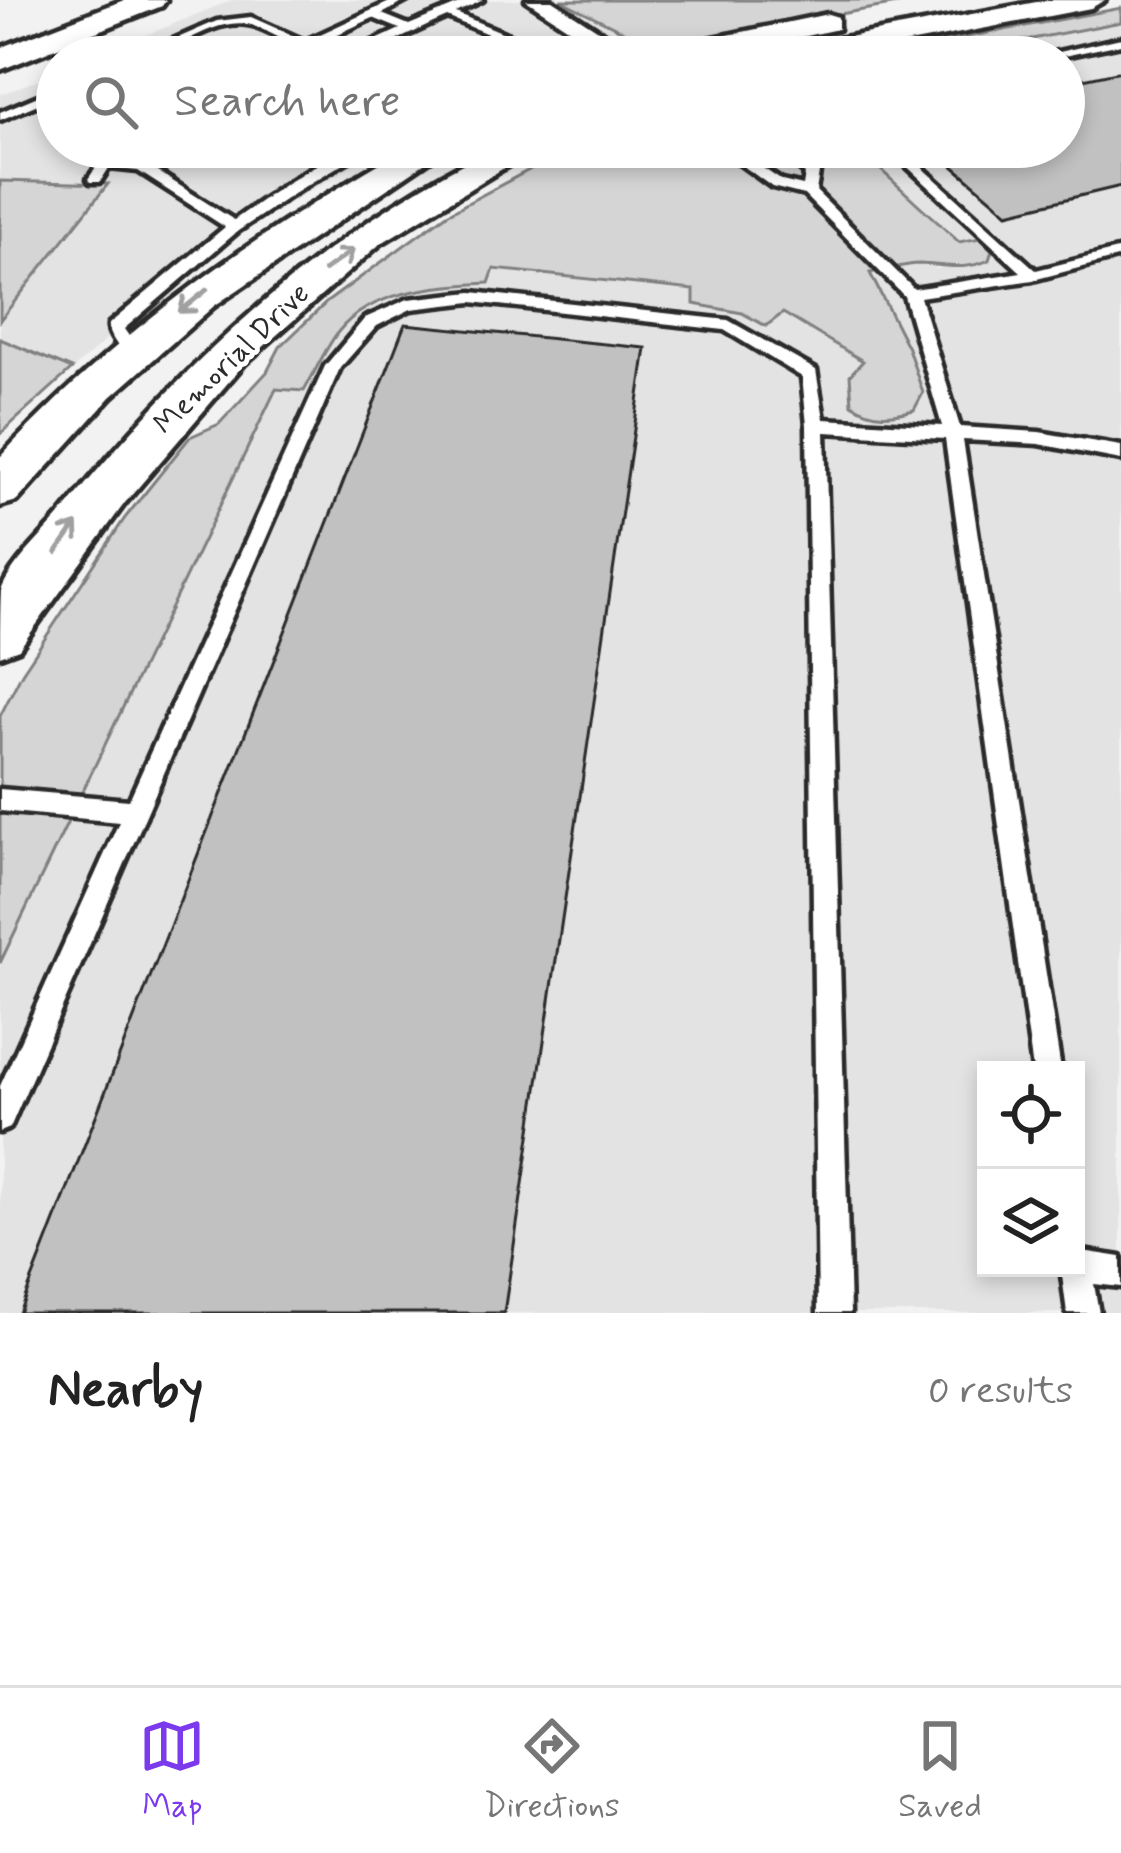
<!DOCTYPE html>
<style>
body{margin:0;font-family:Mynerve,sans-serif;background:#f6f6f6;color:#222}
.controls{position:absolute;right:36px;bottom:36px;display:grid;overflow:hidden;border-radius:0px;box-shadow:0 6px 18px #0003}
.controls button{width:108px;height:108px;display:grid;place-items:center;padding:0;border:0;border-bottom:3px solid #e0e0e0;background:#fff;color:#222;font:60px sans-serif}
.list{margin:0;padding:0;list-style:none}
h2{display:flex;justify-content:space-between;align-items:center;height:156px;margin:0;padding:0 48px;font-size:51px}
h2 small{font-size:39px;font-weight:400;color:#767676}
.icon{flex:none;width:66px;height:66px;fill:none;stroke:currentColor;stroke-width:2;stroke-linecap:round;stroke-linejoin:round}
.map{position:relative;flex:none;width:1121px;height:1313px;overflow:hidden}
.search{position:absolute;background:#fff;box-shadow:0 6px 18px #0003;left:36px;right:36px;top:36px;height:132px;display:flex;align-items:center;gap:30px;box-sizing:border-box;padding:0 42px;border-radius:66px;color:#767676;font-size:45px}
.sheet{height:372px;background:#fff}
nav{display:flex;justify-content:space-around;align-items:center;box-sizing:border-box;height:168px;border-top:3px solid #e0e0e0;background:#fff;font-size:33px;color:#767676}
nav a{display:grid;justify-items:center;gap:6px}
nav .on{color:#7c3aed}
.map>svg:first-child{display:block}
.built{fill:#e3e3e3;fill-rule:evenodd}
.green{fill:#d5d5d5;stroke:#808080;stroke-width:3}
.building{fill:#c1c1c1;stroke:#2b2b2b;stroke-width:3}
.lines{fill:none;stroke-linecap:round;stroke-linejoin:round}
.service-casing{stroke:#2b2b2b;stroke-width:9}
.minor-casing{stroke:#2b2b2b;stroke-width:9}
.tertiary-casing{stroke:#2b2b2b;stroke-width:9}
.secondary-casing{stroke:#2b2b2b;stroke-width:9}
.service{fill:#fff;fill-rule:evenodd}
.minor{fill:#fff;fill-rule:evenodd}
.tertiary{fill:#fff;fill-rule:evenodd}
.secondary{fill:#fff;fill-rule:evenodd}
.oneway{stroke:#a0a0a0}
.labels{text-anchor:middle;stroke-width:10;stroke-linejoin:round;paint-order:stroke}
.far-street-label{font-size:30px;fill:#2b2b2b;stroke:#fff}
</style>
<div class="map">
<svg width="1121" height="1313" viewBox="0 0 1121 1313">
<rect width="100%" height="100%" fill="#f2f2f2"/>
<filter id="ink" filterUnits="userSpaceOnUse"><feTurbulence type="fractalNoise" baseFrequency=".00833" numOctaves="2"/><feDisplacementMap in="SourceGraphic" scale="24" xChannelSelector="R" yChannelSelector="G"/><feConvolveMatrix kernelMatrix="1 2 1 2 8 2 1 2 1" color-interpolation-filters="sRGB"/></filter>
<g filter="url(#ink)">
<g class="built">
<polygon points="232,0 891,0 645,45 612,57 93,57"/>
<path d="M1121,22V1313H0V964L276,389L304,390L339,329L366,310L422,287L489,283L494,269L694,290L766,326L782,313L864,361L914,410L923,393L908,348L869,273L921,264L938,269L959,243L856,147H1064V57H937ZM986,1070H1076V1268H986Z"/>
<polygon points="57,72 57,147 383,147 203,254 0,434 0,95"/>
</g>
<g class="green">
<polygon points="560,0 920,0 687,41 629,34"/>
<polygon points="1121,8 1121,22 937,57 861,57"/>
<path d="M572,147H856L959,242L980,238L992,250L989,260C966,271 944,265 920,264C904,264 886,270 870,273L908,348L923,393L914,410C889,416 874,418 852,404L850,375L863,361L783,313L766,326L742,313L694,304V290L494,269L489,283C440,286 372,289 338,332C325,349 315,372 304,391L276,389L0,963V716L22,673L125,518L190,437L219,424L267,372L280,347L327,302L447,214Z"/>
<polygon points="0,181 108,184 0,320"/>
<polygon points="0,339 72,369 0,434"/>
</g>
<g class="building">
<polygon points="1121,71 1121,186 1008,213 931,147 1064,147 1064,83"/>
<polygon points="405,324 646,348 504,1313 19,1313"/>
</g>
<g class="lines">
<defs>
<g id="service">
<path d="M394,0H408L382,14L409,25L469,0H483L456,13L535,46L541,57H529L526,50L447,17C407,34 371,57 327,57L359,48L400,29L373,18L288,57H273L296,45C282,39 267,29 252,25C213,14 174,57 134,57L217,21L251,17L305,41Z"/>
<polygon points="1121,38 1121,44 1059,57 1036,57"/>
<polygon points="57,88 57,96 0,120 0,112"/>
<path d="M110,147H122L114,160L140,164L175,147H191L152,168L234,220C269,196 330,147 371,147L302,188L238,231L124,329L140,352L132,357C122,354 107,334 109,324L225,227L138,171L109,168L100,182H90L88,179Z"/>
<polygon points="717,147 732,147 782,181 803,186 805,174 775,147 789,147 819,173 816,191 914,289 1021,272 886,147 900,147 1036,270 1121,249 1121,257 1033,280 920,297 960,427 1039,432 1121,446 1121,460 1039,444 963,440 1061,1070 1033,1070 945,439 825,432 850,1313 818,1313 807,425 802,377 724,330 472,302 411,309 377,326 340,368 10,1128 0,1132 0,1086 119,822 0,811 0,789 129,800 325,366 365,318 408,299 472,292 728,320 816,370 824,419 942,426 904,296 804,195 772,187"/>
<polygon points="1076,1250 1121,1257 1121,1287 1094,1284 1099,1313 1067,1313 1061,1268 1076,1268"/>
</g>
<polygon id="minor" points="526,0 552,0 640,57 612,57"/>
<g id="tertiary">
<polygon points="1047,0 1105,0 1091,8 836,57 774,57 789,48"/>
<polygon points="828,14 838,17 838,29 708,57 651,57 666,48"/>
<path d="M408,147H449L214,306L111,397L17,501L0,506V457C118,330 258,232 408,147Z"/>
<path d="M495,147H538L380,244L244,364L124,504L19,649L0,656C0,638 0,608 1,591C11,564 44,535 63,512C184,362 322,233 495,147Z"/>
</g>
<polygon id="secondary" points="124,0 166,0 162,6 0,70 0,48"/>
</defs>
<use href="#service" class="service-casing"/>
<use href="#minor" class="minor-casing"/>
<use href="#tertiary" class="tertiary-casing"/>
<use href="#secondary" class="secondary-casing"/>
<use href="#service" class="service"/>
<use href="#minor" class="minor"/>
<use href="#tertiary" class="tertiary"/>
<use href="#secondary" class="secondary"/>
</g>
<defs><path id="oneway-shaft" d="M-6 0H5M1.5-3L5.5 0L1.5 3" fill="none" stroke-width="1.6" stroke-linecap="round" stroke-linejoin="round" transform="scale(3)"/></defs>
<g class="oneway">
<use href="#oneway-shaft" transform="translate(339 260) rotate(-36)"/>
<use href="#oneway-shaft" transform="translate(193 301) rotate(141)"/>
<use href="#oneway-shaft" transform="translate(67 538) rotate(-55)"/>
</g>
</g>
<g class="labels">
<g class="far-street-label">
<text transform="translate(231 358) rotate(-44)" y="10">Memorial Drive</text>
</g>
</g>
</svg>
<div class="controls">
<button><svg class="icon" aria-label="locate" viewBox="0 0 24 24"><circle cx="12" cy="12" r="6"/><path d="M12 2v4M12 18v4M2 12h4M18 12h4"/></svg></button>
<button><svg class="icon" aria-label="layers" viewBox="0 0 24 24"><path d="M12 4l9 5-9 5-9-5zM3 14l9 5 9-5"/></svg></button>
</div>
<div class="search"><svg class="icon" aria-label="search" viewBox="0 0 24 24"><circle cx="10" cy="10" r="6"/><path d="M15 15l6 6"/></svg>Search here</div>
</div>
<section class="sheet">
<h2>Nearby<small>0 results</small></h2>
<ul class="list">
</ul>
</section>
<nav>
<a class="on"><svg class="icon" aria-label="map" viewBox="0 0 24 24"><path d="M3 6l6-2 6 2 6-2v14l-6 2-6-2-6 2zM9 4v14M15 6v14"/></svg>Map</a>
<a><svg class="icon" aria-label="directions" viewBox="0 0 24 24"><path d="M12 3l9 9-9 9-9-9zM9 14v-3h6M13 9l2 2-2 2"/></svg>Directions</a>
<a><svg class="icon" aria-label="saved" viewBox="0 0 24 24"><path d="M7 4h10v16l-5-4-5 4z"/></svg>Saved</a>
</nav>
